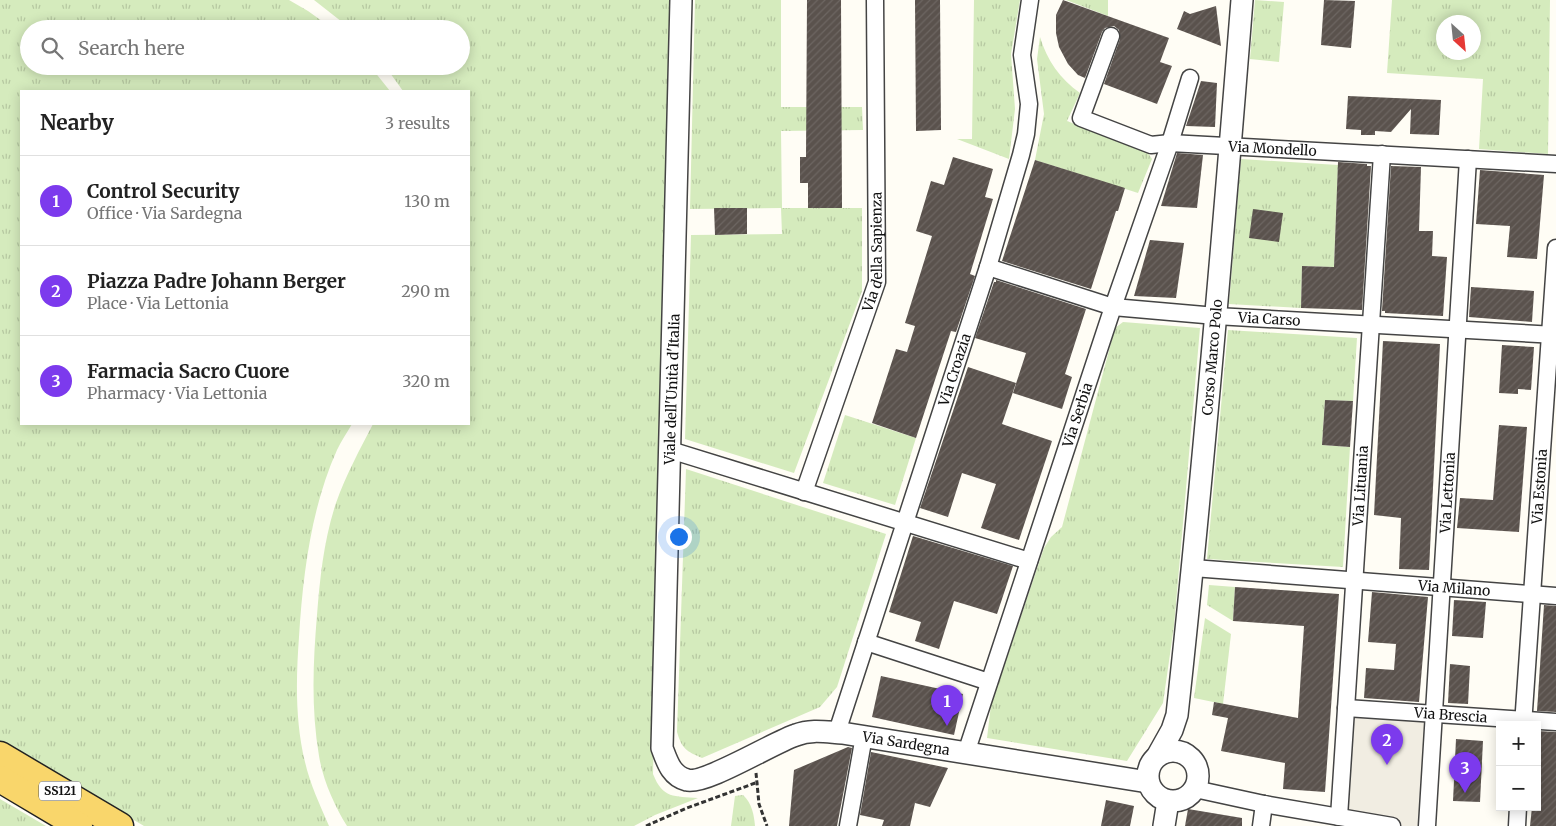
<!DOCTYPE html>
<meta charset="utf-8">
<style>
body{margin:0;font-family:Merriweather,serif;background:#f2f2f2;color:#222}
.controls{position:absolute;right:15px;bottom:15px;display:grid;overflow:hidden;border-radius:0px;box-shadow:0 2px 12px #0003}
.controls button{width:45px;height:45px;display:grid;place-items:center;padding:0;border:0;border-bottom:1px solid #e0e0e0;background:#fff;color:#222;font:25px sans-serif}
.compass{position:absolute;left:1436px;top:15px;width:45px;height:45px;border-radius:50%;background:#fff;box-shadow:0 2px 12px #0003;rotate:153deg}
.you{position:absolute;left:678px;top:536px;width:18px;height:18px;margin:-12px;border:4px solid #fff;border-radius:50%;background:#1a73e8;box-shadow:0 0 0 8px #1a73e833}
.badge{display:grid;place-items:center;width:32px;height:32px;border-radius:50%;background:#7c3aed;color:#fff;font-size:16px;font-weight:700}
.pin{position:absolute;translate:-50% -41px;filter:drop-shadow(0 1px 2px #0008)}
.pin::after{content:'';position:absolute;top:26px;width:18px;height:15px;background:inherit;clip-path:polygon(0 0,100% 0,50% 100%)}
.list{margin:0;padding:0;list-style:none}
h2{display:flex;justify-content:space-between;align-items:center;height:65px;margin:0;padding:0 20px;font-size:21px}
h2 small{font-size:16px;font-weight:400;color:#767676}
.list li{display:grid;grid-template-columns:32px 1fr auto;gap:15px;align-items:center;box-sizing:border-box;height:90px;padding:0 20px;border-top:1px solid #e0e0e0}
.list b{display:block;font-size:19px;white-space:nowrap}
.list p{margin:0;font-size:16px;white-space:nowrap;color:#767676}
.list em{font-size:16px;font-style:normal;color:#767676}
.icon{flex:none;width:28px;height:28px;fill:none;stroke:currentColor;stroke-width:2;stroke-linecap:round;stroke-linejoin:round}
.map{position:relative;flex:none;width:1556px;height:826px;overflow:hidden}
.search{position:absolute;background:#fff;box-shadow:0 2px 12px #0003;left:20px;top:20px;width:450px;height:55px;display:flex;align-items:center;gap:12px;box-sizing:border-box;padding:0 18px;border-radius:28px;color:#767676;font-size:19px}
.panel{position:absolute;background:#fff;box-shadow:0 2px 12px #0003;left:20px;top:90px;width:450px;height:335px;border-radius:0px}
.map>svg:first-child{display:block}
.grass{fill:url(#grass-tufts);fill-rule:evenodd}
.plaza{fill:#f1ede2}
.building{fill:url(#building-hatch)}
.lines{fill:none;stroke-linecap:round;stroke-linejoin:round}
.minor-casing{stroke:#444;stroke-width:19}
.tertiary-casing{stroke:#444;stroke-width:24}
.primary-casing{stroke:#222;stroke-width:29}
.path{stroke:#333;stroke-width:3;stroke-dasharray:5 2.5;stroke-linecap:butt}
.minor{stroke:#fff;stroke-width:16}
.tertiary{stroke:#fff;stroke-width:21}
.primary{stroke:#f9d66b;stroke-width:26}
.labels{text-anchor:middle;stroke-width:5;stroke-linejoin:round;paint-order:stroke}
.shield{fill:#fff;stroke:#585858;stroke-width:1}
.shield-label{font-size:12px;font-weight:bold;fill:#111}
.street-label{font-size:14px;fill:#111;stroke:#fff}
</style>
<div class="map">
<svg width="1556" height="826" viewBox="0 0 1556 826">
<defs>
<pattern id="grass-tufts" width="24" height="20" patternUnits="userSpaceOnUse" patternTransform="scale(1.25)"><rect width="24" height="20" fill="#d5ebbd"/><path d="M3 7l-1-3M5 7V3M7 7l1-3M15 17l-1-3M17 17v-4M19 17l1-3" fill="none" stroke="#b6c8a1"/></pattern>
<pattern id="building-hatch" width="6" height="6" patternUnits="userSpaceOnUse" patternTransform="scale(1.25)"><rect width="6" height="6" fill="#5a524d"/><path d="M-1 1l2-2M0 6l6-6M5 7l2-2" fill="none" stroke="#6d6662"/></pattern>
</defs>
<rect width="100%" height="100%" fill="#fffdf5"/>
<g class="grass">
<path d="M0,0H289L308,11L333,29H29V66H370L390,91H21V424H352C347,433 341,441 337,450C311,508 303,574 299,637C296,678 295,721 305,762C310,784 320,805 329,826H144L0,741Z"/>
<path d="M314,0H670L653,774C663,799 674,796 698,798L655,815L634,826H347C334,805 323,780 319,756C311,709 313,662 317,615C320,577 324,539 336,503C346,475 360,449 373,424H469V91H403L385,66H461V29H351Z"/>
<polygon points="695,0 781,0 781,107 862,107 863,130 781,131 782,208 862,208 862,291 794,473 685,439 691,235 782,234 781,208 690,209"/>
<polygon points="974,0 1020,0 1011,54 1015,109 1009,159 957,139 972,139"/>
<polygon points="1066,0 1108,0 1108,16"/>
<polygon points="1255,0 1284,2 1279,62 1250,59"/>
<path d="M1392,0H1550L1548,154L1479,149L1483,79L1387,73ZM1444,22H1474V52H1444Z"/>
<path d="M1040,37C1047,60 1060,79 1080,93L1067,121L1148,153L1152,159L1138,193L1035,160L1044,114L1037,59Z"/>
<polygon points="1241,159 1338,165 1334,267 1302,266 1301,308 1229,304"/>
<polygon points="1123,322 1200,328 1174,626 1163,703 1127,761 987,738 991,705 1044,548 1051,537 1062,527 1115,328"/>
<polygon points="1228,330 1357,338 1353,401 1325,400 1322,445 1350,447 1343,567 1207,559"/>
<polygon points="845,415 916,438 895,505 823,483"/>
<path d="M686,469L886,534L837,687L820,707L702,758C686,751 682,749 677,732Z"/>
<polygon points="1209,585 1235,587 1233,621 1207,605"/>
<polygon points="1205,618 1231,634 1223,704 1194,698"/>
<path d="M743,795C752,803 754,815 755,826H731L735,796Z"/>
<polygon points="0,799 46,826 0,826"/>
</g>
<polygon class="plaza" points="1346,708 1434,714 1427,826 1392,826 1341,817"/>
<g class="building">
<polygon points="807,0 841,0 842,208 808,208 808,183 800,183 800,157 806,157"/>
<polygon points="915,0 940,0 941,130 916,131"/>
<polygon points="1063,0 1169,38 1160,62 1172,66 1157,104 1104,84 1120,39 1119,30 1114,26 1105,28 1102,32 1085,78 1078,75 1068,64 1059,47 1056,33 1056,15"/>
<polygon points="1324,0 1355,1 1351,48 1321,45"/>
<polygon points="1216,6 1221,46 1177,29 1184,11 1190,14"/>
<polygon points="1201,81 1217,83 1215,127 1186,126"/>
<polygon points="1348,96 1441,100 1439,135 1410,134 1411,109 1391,132 1375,131 1375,135 1361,135 1361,130 1346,129"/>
<polygon points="1177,153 1203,155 1197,208 1161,206"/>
<polygon points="953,157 993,169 985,197 993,199 970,274 975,276 956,332 951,331 916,438 872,423 896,349 907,352 915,326 905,323 932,236 916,231 931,181 944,185"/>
<polygon points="1035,160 1125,188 1118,211 1116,211 1091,289 1002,261"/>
<polygon points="1338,162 1367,164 1367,166 1371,166 1362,310 1301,308 1302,266 1334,267"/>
<polygon points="1391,166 1421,167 1419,231 1433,231 1432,256 1447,257 1443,316 1385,313 1385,311 1382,311"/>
<polygon points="1480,170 1544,175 1537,259 1507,257 1510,226 1476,224"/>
<polygon points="714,208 747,208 747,234 715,235"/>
<polygon points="1253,209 1283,213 1279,242 1249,238"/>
<polygon points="1150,240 1184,243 1176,298 1134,296"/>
<polygon points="996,280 1086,309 1065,374 1072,377 1062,409 1013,393 1026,353 975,338 994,282 996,282"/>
<polygon points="1471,287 1534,291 1532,322 1469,317"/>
<polygon points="1383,341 1440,344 1429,570 1399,569 1401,518 1374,515"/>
<polygon points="1502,345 1534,347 1531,390 1518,389 1518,394 1499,393"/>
<polygon points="968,367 1016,383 1002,424 1052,441 1019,540 981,528 996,484 962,473 948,517 920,508"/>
<polygon points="1325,400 1353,401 1350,447 1322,445"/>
<polygon points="1499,425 1527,427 1519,532 1457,528 1460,498 1493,500"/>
<polygon points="913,536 1013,566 997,614 954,601 939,649 915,641 921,622 889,612"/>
<polygon points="1235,587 1339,594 1325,792 1283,789 1285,763 1221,751 1228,718 1212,715 1214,702 1298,718 1304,626 1233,621"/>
<polygon points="1372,592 1428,597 1419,702 1364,698 1366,668 1394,670 1396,644 1368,642"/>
<polygon points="1454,600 1486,602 1483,638 1452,636"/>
<polygon points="1544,605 1556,606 1556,712 1537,711"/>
<polygon points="1450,664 1470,666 1468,704 1448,703"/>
<polygon points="881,676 963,694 954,735 872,717"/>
<polygon points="1537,731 1556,732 1556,826 1530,826 1532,807 1537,807"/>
<polygon points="1456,739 1483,741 1480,802 1453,801"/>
<polygon points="848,747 852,748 837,826 789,826 794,770"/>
<polygon points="871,752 948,768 930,807 915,803 910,826 882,826 884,820 860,815"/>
<polygon points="1106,800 1134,806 1130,826 1101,826"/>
<polygon points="1188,809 1242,818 1242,826 1185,826"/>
</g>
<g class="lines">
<defs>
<g id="minor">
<path id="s1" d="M1111,36L1081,118L1151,145L1170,143L1556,164"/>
<path id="s2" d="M988,267L1113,307L1216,316L1556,335"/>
<polyline points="670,450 1029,561"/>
<path id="s3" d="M804,492L877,282L875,0"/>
<path id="s4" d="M1193,568L1556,596"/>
<polyline points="866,642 989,682"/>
<path id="s5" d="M1346,708L1556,722"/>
<path id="s6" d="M1523,725L1556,248"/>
<path id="s7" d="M837,732L988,267L1021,155L1026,134L1029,104L1022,55L1030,0"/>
<path id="s8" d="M966,753L1113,307L1170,143L1190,78"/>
<polyline points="1195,789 1264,804 1392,826"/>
<path id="s9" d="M1339,817L1382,154"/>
<polyline points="848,826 864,736"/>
<polyline points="1261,826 1264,804"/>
<path id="s10" d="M1427,826L1468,159"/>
<polyline points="1517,826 1518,807"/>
</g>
<g id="tertiary">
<path id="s11" d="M681,0L662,748C667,761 671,776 687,780C705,785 774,742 796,735C811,729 826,732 842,733L1148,782"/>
<circle cx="1173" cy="776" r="25"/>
<path id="s12" d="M1158,755L1172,730L1177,715C1203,477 1223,239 1242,0"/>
<polyline points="1164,826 1168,801"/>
</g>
<g id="primary">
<polyline points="0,755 120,826"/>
<polyline points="0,779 79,826"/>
</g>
</defs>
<use href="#minor" class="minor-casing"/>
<use href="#tertiary" class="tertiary-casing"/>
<use href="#primary" class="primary-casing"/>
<g class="path">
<polyline points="756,773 759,804 767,826"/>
<polyline points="646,826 687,808 758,782"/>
</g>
<use href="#minor" class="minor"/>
<use href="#tertiary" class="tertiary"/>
<use href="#primary" class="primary"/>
</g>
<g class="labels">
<rect class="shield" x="39" y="781.5" width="42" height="19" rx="4"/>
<g class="shield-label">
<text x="60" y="795">SS121</text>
</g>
<g class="street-label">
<text dy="5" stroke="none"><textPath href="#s1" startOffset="284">Via Mondello</textPath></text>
<text dy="5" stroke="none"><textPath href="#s3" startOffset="252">Via della Sapienza</textPath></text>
<text dy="5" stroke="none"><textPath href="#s2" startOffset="288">Via Carso</textPath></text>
<text dy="5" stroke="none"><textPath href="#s12" startOffset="404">Corso Marco Polo</textPath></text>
<text dy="5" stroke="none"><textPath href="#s7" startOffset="381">Via Croazia</textPath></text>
<text transform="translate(672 389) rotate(-88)" y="5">Viale dell'Unità d'Italia</text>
<text dy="5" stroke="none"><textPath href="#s8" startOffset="356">Via Serbia</textPath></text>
<text dy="5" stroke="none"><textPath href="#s9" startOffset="332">Via Lituania</textPath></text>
<text dy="5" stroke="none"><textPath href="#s6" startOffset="239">Via Estonia</textPath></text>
<text dy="5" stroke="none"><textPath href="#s10" startOffset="334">Via Lettonia</textPath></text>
<text dy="5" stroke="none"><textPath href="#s4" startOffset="262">Via Milano</textPath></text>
<text dy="5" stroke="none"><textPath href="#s5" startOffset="105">Via Brescia</textPath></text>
<text dy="5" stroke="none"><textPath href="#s11" startOffset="1021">Via Sardegna</textPath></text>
</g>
</g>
</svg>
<div class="controls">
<button>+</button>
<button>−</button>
</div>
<svg class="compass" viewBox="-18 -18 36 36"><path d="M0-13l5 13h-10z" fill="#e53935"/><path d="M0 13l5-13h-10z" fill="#767676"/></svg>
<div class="you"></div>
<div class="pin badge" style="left:947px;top:726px">1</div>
<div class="pin badge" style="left:1387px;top:765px">2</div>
<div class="pin badge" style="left:1465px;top:793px">3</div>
<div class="search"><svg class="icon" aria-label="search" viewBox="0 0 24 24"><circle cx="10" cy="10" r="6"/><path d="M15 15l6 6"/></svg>Search here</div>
<section class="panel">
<h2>Nearby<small>3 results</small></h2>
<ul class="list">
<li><span class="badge">1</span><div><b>Control Security</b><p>Office · Via Sardegna</p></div><em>130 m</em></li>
<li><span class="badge">2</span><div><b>Piazza Padre Johann Berger</b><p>Place · Via Lettonia</p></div><em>290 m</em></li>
<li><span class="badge">3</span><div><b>Farmacia Sacro Cuore</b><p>Pharmacy · Via Lettonia</p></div><em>320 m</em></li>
</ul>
</section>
</div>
